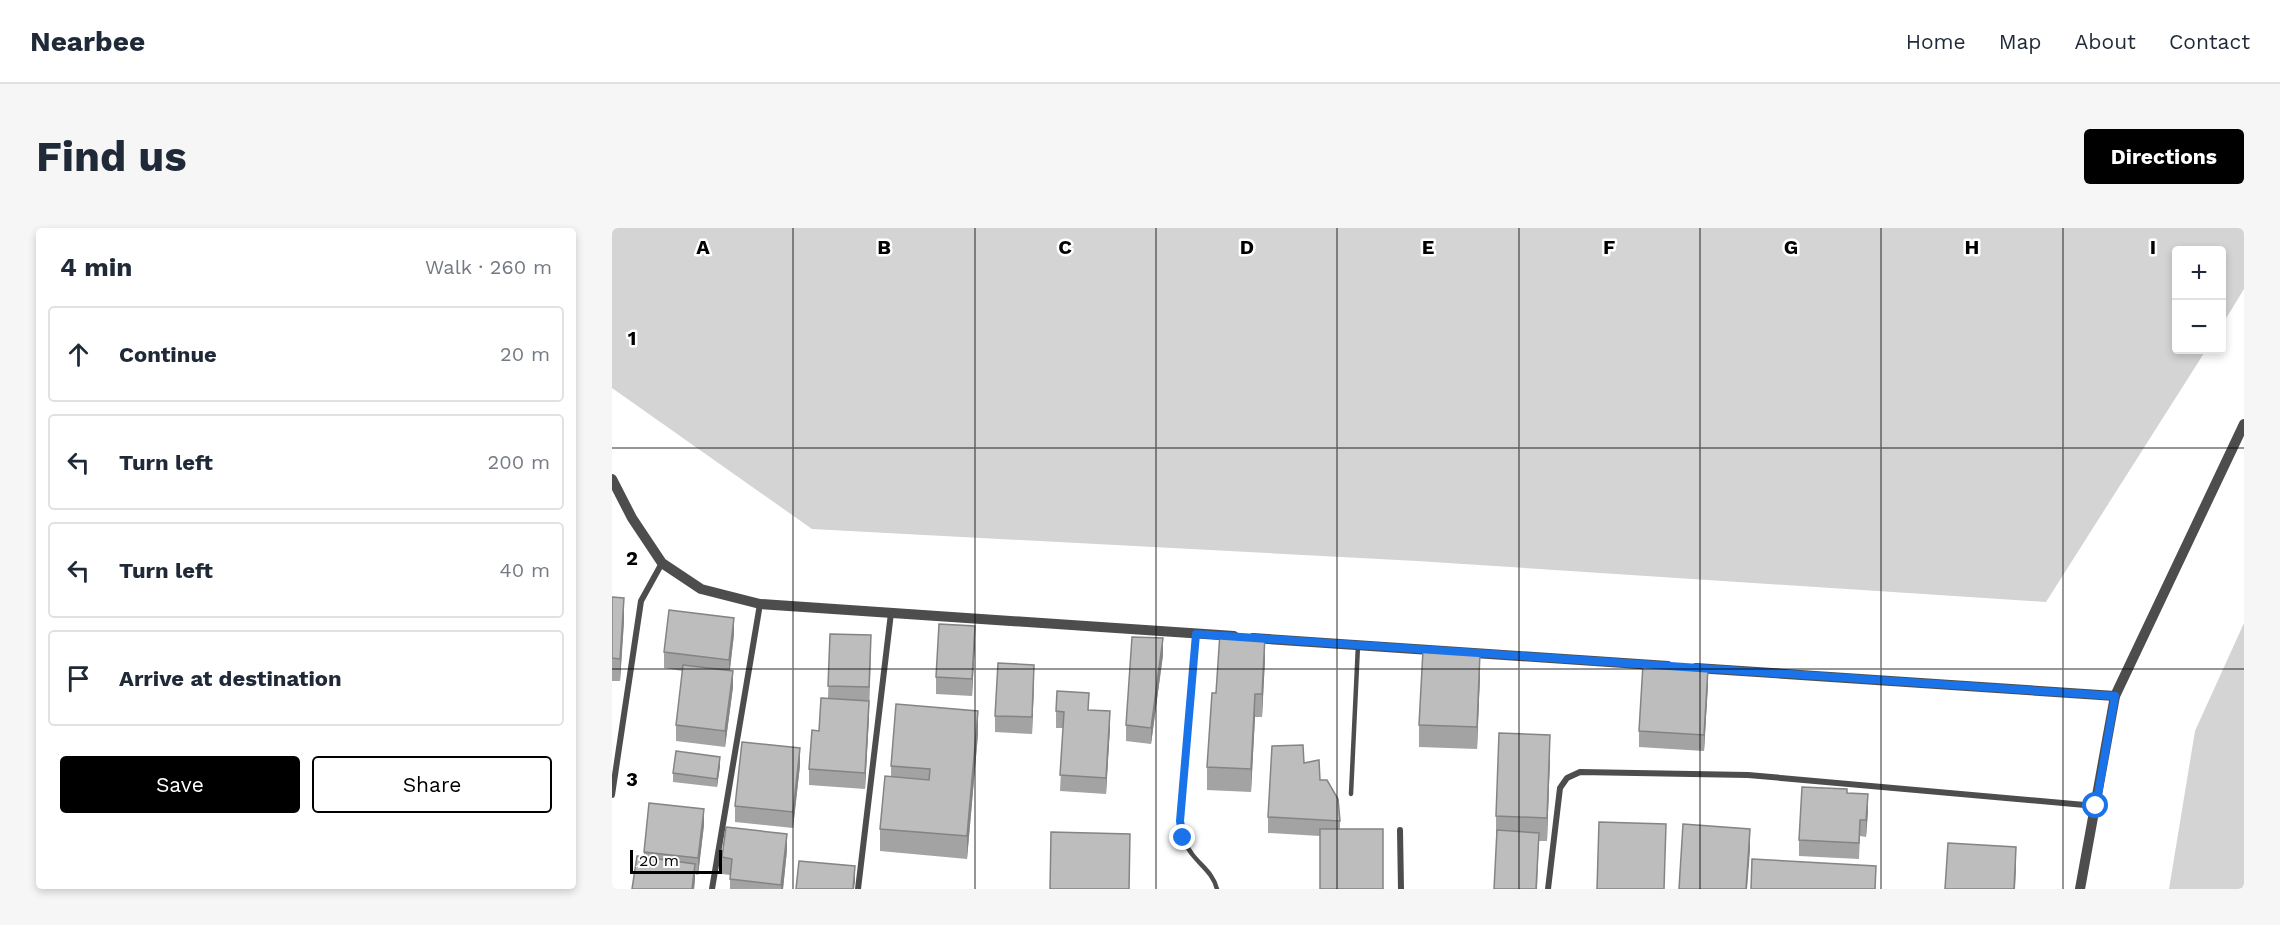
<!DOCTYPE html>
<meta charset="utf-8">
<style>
body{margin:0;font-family:"Work Sans",sans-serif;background:#f6f6f7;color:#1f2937}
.controls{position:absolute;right:18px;top:18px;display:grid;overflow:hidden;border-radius:6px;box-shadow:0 3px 9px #0003}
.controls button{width:54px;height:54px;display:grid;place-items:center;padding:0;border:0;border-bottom:2px solid #e0e1e3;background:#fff;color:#1f2937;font:30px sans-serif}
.scale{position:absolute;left:18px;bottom:15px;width:92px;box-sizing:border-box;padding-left:6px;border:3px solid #000;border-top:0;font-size:16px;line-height:21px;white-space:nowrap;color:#000;-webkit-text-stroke:4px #fff;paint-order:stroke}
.stop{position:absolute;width:18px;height:18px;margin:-14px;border:4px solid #1a73e8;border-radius:50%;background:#fff}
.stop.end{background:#1a73e8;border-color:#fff;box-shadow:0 2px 6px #0008}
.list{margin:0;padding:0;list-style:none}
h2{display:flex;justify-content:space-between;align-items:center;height:78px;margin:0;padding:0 24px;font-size:26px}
h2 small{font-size:20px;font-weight:400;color:#747a83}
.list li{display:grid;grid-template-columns:39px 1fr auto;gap:18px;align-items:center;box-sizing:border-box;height:96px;margin:0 12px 12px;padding:0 12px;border:2px solid #e0e1e3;border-radius:6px}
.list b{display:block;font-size:22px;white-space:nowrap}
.list em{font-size:20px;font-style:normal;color:#747a83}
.actions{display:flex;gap:12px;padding:18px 24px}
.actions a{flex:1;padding:14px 0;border:2px solid #000;border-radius:6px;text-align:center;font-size:21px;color:#000}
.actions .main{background:#000;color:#fff}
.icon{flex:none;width:33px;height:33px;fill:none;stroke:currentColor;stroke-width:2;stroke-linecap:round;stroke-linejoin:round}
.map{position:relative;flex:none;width:1632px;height:661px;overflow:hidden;border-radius:6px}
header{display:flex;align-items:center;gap:36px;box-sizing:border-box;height:84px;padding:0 30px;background:#fff;border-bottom:2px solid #e0e1e3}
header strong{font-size:28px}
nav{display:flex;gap:33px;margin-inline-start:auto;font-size:21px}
.intro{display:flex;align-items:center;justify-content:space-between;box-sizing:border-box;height:144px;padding:0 36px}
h1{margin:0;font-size:42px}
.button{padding:15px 27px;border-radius:6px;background:#000;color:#fff;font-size:21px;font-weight:700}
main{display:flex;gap:36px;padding:0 36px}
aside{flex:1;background:#fff;border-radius:6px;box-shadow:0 3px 9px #0003}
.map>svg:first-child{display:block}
.green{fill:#d4d4d4}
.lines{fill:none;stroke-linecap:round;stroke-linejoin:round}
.service{stroke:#4d4d4d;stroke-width:4.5}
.minor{stroke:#4d4d4d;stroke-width:6}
.tertiary{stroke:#4d4d4d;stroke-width:10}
.wall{fill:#a3a3a3}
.shaded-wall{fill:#848484}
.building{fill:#bdbdbd;stroke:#848484;stroke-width:1.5}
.route{stroke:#1a73e8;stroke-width:8}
.grid{fill:none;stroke:#000;stroke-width:1.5;stroke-opacity:0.55}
.grid-label{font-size:20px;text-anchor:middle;font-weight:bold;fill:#000;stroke:#fff;stroke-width:5;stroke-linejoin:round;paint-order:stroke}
</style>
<header>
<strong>Nearbee</strong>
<nav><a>Home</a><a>Map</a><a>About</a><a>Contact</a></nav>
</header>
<div class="intro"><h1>Find us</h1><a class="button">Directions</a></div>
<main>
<aside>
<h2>4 min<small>Walk · 260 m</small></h2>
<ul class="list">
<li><svg class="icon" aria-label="ahead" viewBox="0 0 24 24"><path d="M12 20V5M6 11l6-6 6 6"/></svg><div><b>Continue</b></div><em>20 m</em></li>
<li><svg class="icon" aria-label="left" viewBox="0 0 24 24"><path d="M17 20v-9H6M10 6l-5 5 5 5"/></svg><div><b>Turn left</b></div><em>200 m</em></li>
<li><svg class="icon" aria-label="left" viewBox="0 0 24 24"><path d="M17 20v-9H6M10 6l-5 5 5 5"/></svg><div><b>Turn left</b></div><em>40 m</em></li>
<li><svg class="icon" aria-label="arrive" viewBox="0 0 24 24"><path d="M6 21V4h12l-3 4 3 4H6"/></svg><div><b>Arrive at destination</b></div></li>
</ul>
<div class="actions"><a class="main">Save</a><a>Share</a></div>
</aside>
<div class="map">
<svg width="1632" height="661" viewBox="0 0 1632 661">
<rect width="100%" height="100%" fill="#fff"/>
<g class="green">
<polygon points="0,0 1632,0 1632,61 1610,97 1610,22 1564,22 1564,122 1594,122 1434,374 805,333 200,301 0,160"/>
<polygon points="1632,395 1632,661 1557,661 1583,503"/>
</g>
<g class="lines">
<g class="service">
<path d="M584,406L568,593C570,605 572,616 580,626C589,638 601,645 605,661"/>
<polyline points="739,566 746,417"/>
</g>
<g class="minor">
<polyline points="0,567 29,373 50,335"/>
<polyline points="788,602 789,661"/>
<polyline points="100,661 148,376"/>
<polyline points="246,661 279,385"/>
<polyline points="936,661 948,560 955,550 968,544 1136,547 1484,578"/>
</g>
<g class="tertiary">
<polyline points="0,251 20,290 50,335 89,361 148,376 622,408"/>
<polyline points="641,410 1056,438"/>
<polyline points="1084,440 1503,468"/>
<polyline points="1468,661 1503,468 1632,196"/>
</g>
</g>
<g class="wall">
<polygon points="0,369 12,393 8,453 0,453"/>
<polygon points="122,406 118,442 121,459 113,519 64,513 64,497 71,443 52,440 52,424"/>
<polygon points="218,406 259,424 257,489 253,561 197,557 197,541 207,503 216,470"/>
<polygon points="363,414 360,468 324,466 324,449"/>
<polygon points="551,427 539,516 514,513 514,497"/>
<polygon points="653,431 650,489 643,489 639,564 595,562 595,539"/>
<polygon points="868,447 865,521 807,519 807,497"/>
<polygon points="422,453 420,506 383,504 383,488"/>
<polygon points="1096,456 1092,523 1027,519 1027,503"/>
<polygon points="477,482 498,499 494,566 448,563 451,500 444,500 444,483"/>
<polygon points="366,506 355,631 268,623 268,601 279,549 279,538"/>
<polygon points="938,529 935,613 927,613 927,621 884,611 884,588"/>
<polygon points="692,535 708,552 728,593 728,601 708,608 656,605 656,589"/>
<polygon points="188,537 181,600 123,594 123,578"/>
<polygon points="108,538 105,559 61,554 61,545"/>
<polygon points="1235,565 1256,583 1254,609 1248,608 1247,631 1187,628 1187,612"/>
<polygon points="92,597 86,647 83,646 82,661 20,661 32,629 32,624"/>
<polygon points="175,622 171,661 118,661 118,647 110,646 110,629"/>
</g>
<g class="shaded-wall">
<polygon points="12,370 12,393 8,453 8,431"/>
<polygon points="122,390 122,406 117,448 117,432"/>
<polygon points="363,398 363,414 360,468 360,451"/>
<polygon points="653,408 653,431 650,489 650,466"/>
<polygon points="551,410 551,427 539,516 539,500"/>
<polygon points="868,424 868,447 865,521 865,499"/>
<polygon points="422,437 422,453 420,506 420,489"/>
<polygon points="1096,440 1096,456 1092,523 1092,507"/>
<polygon points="121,443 121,459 113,519 113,503"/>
<polygon points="643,466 643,489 639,564 639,541"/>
<polygon points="257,473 257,489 253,561 253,545"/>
<polygon points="366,483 366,506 355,631 355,608"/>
<polygon points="498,483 498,499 494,566 494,550"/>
<polygon points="938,507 938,529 935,613 935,590"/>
<polygon points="188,520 188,537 181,600 181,584"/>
<polygon points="108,529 108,538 105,559 105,551"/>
<polygon points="1256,566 1256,583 1254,609 1254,592"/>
<polygon points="92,581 92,597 86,647 86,630"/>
<polygon points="1138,601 1138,623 1135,661 1134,661"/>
<polygon points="927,605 925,661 924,661"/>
<polygon points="175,606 175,622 171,661 169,661"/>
<polygon points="1404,619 1404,641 1403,661 1402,661"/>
<polygon points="83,636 83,652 82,661 80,661"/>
<polygon points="243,638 243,654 242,661 241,661"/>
</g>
<g class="building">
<polygon points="0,369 12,370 8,431 0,430"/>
<polygon points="57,382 122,390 117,432 52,424"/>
<polygon points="327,396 363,398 360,451 324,449"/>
<polygon points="608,405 653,408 650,466 643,466 639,541 595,539 600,465 604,465"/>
<polygon points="218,406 259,407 257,459 216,458"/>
<polygon points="520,409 551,410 539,500 514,497"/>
<polygon points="811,422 868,424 865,499 807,497"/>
<polygon points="386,435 422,437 420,489 383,488"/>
<polygon points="1031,436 1096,440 1092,507 1027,503"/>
<polygon points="71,437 121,443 113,503 64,497"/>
<polygon points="445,463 477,465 476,482 498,483 494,550 448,547 452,484 444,483"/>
<polygon points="209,470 257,473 253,545 197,541 200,502 207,503"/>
<polygon points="284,476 366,483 355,608 268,601 273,548 317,552 318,541 279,538"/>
<polygon points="887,505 938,507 935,590 884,588"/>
<polygon points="130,514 188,520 181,584 123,578"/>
<polygon points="691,517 692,535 707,532 708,552 715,552 726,571 728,593 656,589 660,518"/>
<polygon points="64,523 108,529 105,551 61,545"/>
<polygon points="1190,559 1235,561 1235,565 1256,566 1254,592 1248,592 1247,615 1187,612"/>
<polygon points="37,575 92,581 86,630 32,624"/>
<polygon points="987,594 1054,596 1052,661 985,661"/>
<polygon points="1071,596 1138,601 1134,661 1067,661"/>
<polygon points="114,599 175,606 169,657 118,651 120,631 110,629"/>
<rect x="708" y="601" width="63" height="60"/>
<polygon points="885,602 927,605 924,661 882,661"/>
<polygon points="439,604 518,606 517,661 438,661"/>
<polygon points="1336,615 1404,619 1402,661 1333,661"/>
<polygon points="25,628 83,636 80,661 20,661"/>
<polygon points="1140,631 1264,638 1263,661 1139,661"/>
<polygon points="187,633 243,638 241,661 184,661"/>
</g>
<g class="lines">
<polyline class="route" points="571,610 568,593 584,406 1503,468 1484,578"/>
</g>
<path class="grid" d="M181,0V661M363,0V661M544,0V661M725,0V661M907,0V661M1088,0V661M1269,0V661M1451,0V661M0,220H1632M0,441H1632"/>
<g class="grid-label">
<text x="91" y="26">A</text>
<text x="272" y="26">B</text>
<text x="453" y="26">C</text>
<text x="635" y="26">D</text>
<text x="816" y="26">E</text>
<text x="997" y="26">F</text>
<text x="1179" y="26">G</text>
<text x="1360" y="26">H</text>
<text x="1541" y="26">I</text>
<text x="20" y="117">1</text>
<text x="20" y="337">2</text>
<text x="20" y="558">3</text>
</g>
</svg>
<div class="controls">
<button>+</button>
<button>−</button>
</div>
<div class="scale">20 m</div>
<div class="stop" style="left:1484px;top:578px"></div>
<div class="stop end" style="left:571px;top:610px"></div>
</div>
</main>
